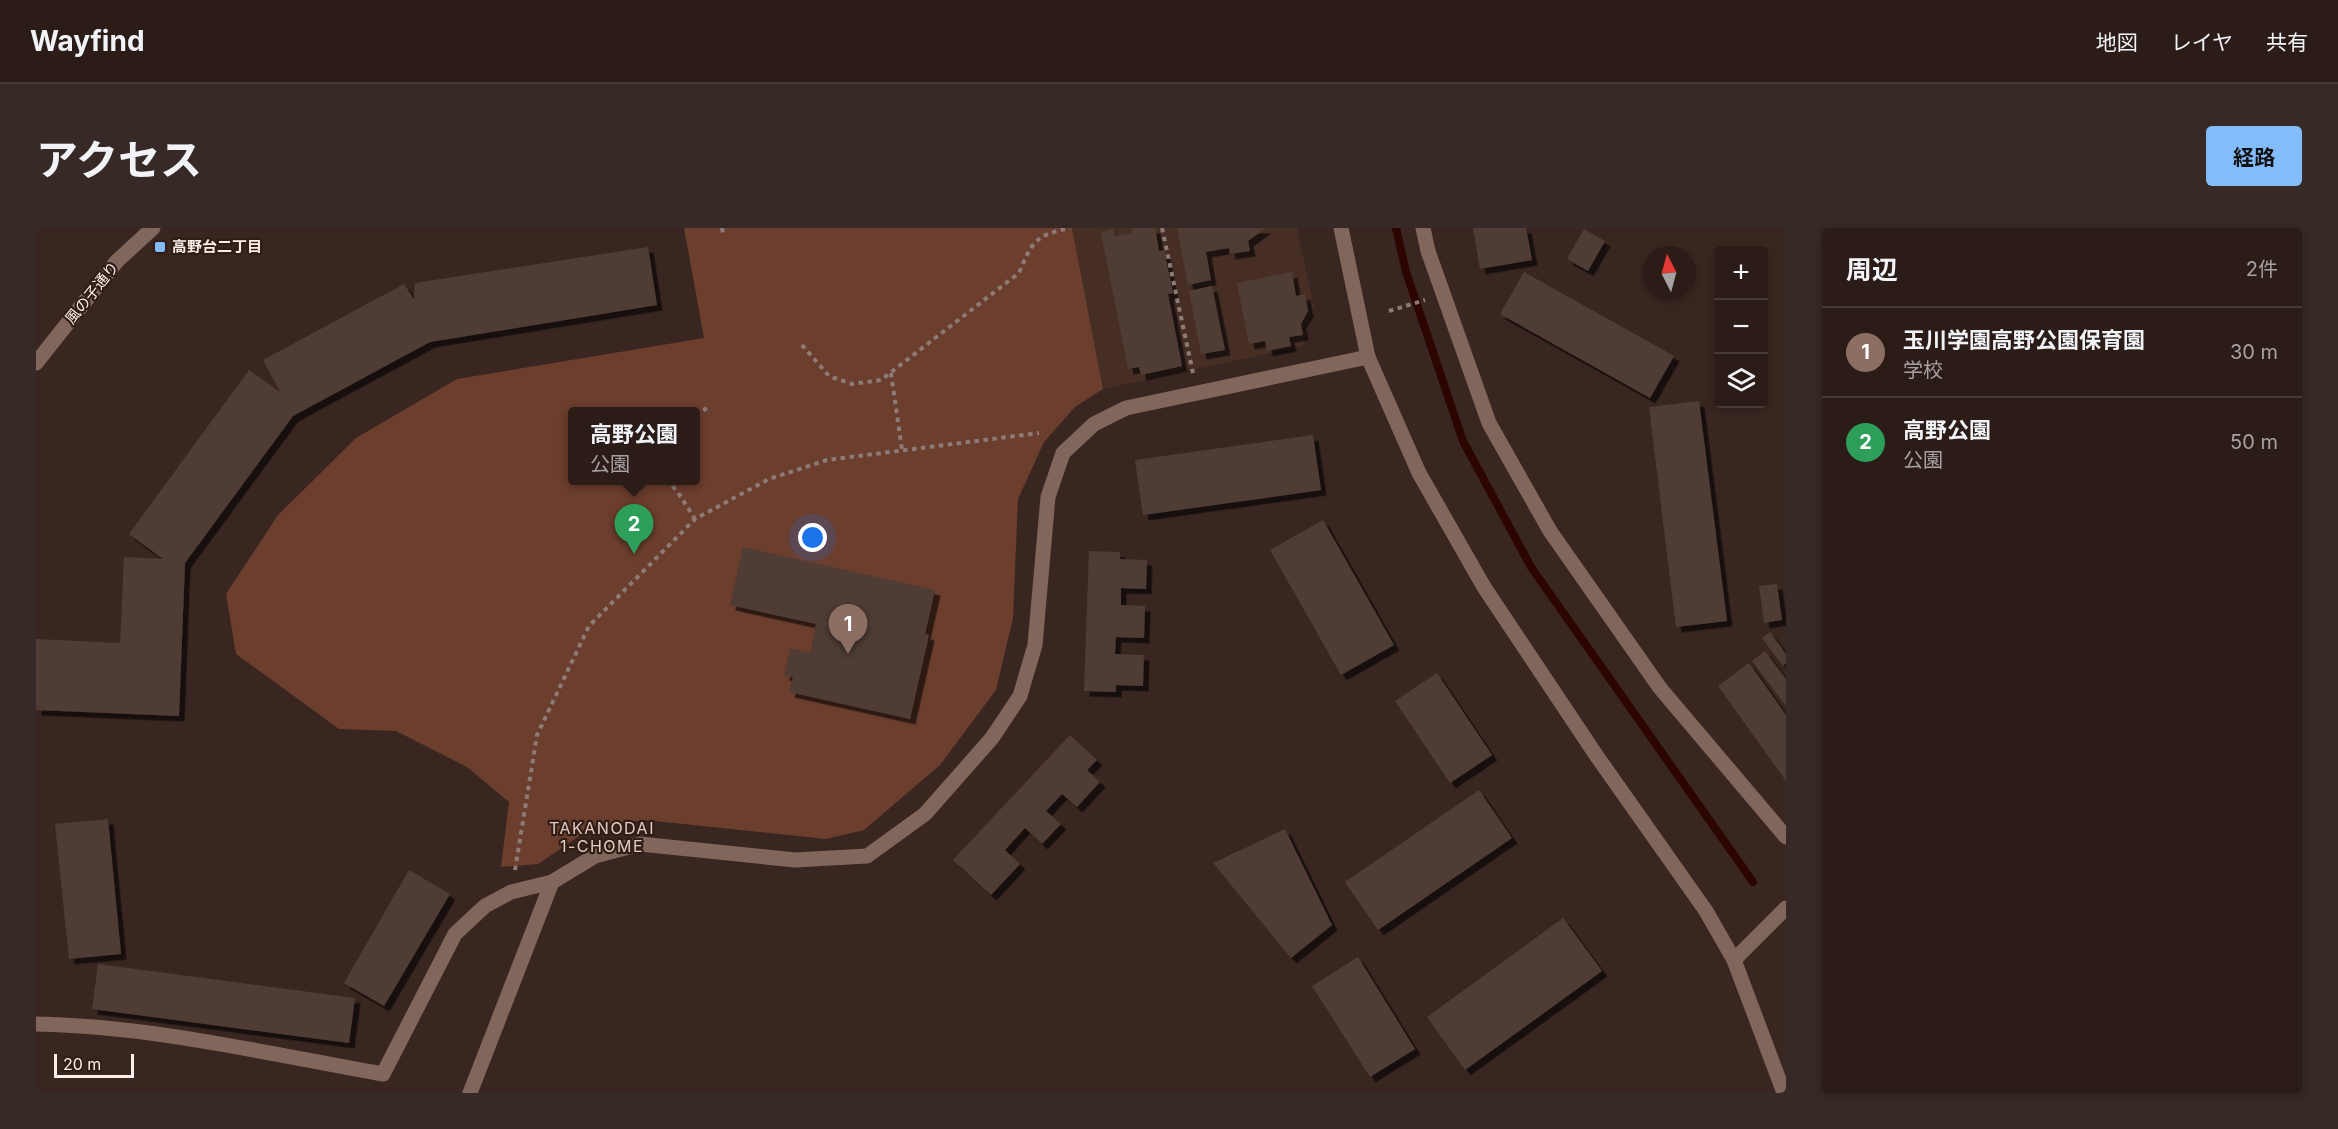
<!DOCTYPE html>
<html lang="ja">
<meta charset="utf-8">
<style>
body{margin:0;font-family:Inter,"Noto Sans JP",sans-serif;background:#372925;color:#f1f3f6}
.controls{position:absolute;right:18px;top:18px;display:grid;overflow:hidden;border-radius:6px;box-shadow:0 3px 9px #0003}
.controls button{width:54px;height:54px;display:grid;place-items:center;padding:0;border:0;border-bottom:2px solid #473a37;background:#2b1c18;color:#f1f3f6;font:30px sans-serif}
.compass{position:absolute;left:1606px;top:18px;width:54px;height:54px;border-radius:50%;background:#2b1c18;box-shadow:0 3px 9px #0003;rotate:354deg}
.scale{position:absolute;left:18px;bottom:15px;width:80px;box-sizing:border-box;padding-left:6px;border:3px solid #fcefea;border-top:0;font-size:16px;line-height:21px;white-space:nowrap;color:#fcefea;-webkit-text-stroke:4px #2f1d16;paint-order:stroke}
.you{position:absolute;left:777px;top:310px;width:21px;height:21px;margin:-15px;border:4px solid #fff;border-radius:50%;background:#1a73e8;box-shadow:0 0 0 9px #1a73e833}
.badge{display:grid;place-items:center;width:39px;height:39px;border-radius:50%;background:#82bcfa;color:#fff;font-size:20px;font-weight:700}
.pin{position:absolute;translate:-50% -50px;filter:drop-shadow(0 2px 3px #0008)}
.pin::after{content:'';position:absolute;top:32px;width:21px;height:18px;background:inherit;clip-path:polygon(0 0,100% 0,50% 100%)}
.popup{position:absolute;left:532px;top:179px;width:132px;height:78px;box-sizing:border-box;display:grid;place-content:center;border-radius:6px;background:#2b1c18;filter:drop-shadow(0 2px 4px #0005);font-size:20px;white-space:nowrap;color:#a6a1a2}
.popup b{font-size:22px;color:#f1f3f6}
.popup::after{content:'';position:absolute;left:50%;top:100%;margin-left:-12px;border:12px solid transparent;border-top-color:#2b1c18}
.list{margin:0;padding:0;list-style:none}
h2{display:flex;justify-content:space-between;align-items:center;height:78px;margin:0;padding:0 24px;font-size:26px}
h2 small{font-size:20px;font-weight:400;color:#a6a1a2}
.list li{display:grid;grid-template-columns:39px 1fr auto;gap:18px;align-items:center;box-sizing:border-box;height:90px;padding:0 24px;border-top:2px solid #473a37}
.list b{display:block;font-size:22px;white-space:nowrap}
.list p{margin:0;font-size:20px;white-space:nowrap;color:#a6a1a2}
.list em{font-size:20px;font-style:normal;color:#a6a1a2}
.icon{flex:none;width:33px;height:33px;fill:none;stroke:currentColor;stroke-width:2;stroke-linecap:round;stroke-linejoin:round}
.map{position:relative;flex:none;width:1750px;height:865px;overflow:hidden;border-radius:6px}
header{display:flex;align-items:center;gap:36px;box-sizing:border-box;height:84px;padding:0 30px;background:#2b1c18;border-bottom:2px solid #473a37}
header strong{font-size:28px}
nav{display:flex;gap:33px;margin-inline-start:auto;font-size:21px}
.intro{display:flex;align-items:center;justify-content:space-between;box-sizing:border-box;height:144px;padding:0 36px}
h1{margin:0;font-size:42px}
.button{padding:15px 27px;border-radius:6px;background:#82bcfa;color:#111;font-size:21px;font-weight:700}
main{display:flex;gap:36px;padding:0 36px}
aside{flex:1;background:#2b1c18;border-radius:6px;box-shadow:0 3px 9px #0003}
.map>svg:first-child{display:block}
.built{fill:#472e25}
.green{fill:#6c3e2e;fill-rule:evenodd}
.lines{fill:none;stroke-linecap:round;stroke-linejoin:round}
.stream{stroke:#2c0500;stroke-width:8}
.building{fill:#503c35;filter:url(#shadow)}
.path{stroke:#8c7b76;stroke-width:4;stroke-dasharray:4.5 4.5;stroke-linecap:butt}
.minor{stroke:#81665c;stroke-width:15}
.poi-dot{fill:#82bcfa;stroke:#2f1d16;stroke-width:2}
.labels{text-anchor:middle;stroke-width:4.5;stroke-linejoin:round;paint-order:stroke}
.poi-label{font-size:15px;font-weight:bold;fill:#fcefea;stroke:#2f1d16;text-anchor:start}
.street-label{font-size:15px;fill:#fcefea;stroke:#2f1d16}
.neighbourhood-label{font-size:16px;letter-spacing:1.5px;fill:#e4cac1;stroke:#2f1d16}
</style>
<header>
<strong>Wayfind</strong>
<nav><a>地図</a><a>レイヤ</a><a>共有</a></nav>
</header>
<div class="intro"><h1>アクセス</h1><a class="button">経路</a></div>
<main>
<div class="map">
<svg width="1750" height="865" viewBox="0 0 1750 865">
<defs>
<filter id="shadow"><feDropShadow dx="5.5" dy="5.5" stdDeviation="0" flood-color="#0009"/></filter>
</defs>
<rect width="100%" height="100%" fill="#392620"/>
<polygon class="built" points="1036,0 1261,0 1278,80 1267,118 1067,161"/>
<path class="green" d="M648,0H1036L1067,161L1039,179L1008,214L982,271L977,390L960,462L904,537L828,602L790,611L609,592L558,598L502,636L465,639L473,574L431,539L360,503L303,501L200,426L190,366L242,287L320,210L421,151L668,110ZM536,184H660V252H536Z"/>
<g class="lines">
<polyline class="stream" points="1360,0 1370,44 1427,213 1495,339 1717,654"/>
</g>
<g class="building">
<polygon points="1095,0 1119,0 1123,23 1128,22 1137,65 1132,66 1146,138 1105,147 1103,139 1092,141 1065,4 1077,1 1078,8 1096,5"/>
<polygon points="1141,0 1230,0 1212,13 1214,23 1194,26 1193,20 1170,24 1175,52 1152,57"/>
<polygon points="1437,0 1490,0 1496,32 1444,41"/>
<polygon points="1548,1 1569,13 1552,43 1531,31"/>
<polygon points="612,19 621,77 394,114 257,188 149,335 143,488 0,482 0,411 84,415 88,329 127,331 93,306 213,142 244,164 227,132 368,56 378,71 379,55"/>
<polygon points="1256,44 1260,68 1269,66 1272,83 1265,96 1267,107 1253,109 1255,118 1231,123 1229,113 1213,116 1201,55"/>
<polygon points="1488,44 1638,128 1614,170 1464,86"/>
<polygon points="1176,58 1189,122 1165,126 1153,63"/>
<polygon points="1663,173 1691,393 1640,399 1613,179"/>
<polygon points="1277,207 1285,262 1107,287 1099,232"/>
<polygon points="1287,292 1358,417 1305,447 1234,322"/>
<polygon points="707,319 899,362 889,406 893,407 874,491 753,464 757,449 748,447 754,420 774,425 780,396 694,377"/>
<polygon points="1053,323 1084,324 1084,331 1111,332 1110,361 1085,360 1085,377 1109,378 1108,410 1080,409 1079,426 1108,427 1107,458 1080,457 1080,464 1048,463"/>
<polygon points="1741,356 1746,392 1728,395 1723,358"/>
<polygon points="1734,404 1750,426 1750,435 1747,438 1726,410"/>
<polygon points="1729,423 1750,451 1750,478 1716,433"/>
<polygon points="1713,435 1750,487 1750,553 1682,458"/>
<polygon points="1401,445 1456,527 1414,555 1359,473"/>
<polygon points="1034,507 1061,532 1051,542 1064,554 1041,579 1026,566 1010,583 1025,596 1006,616 989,600 969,622 984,636 955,667 917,632"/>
<polygon points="1443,562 1476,610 1342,702 1309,654"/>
<polygon points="72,591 85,726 33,731 19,596"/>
<polygon points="1249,601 1296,697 1255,730 1177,635"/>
<polygon points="373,642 414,666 348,778 308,755"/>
<polygon points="1527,690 1566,743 1429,842 1391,789"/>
<polygon points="1322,729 1379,821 1334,849 1276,758"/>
<polygon points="62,736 319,770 313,815 56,781"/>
</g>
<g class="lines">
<g class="path">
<polyline points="686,0 687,6"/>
<polyline points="1126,0 1157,145"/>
<polyline points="1353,83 1389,72"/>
<path d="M766,117L793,148L816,156L845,152L983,45C996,14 999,7 1034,0"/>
<polyline points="855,145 866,222"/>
<polyline points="660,188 672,179"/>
<polyline points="630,252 641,263 659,291"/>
<polyline points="479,642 501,507 553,398 659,291 733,251 791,232 1003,205"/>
</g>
<g class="minor">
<polyline points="1305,0 1332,129 1383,245 1448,359 1560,527 1670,683 1698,732 1748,865"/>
<polyline points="1387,0 1392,23 1453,195 1514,303 1624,460 1750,609"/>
<polyline points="0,135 81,33 117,0"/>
<polyline points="1698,732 1750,680"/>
<path d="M0,796C117,798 233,826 347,846L419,706L449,678L475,664L516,654"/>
<polyline points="434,865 516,654 559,628 604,616 759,632 831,628 889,586 956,510 984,468 999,417 1012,269 1027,225 1058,196 1090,180 1332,129"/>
</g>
</g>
<rect class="poi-dot" x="118" y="13" width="12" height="12" rx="3"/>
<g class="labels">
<g class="poi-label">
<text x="136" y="24">高野台二丁目</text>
</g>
<g class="street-label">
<text transform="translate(56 65) rotate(-51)" y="5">風の子通り</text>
</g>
<g class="neighbourhood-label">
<text x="566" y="606">TAKANODAI<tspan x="566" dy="18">1-CHOME</tspan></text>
</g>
</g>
</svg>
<div class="controls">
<button>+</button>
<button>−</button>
<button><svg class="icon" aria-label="layers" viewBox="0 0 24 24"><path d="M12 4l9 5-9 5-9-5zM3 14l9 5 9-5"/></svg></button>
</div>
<svg class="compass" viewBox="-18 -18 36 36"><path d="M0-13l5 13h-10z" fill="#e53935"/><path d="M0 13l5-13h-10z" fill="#a6a1a2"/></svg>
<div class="scale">20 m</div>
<div class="you"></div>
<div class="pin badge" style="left:812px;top:426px;background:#8d6e63">1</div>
<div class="pin badge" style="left:598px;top:326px;background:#2e9e5b">2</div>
<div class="popup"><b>高野公園</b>公園</div>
</div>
<aside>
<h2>周辺<small>2件</small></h2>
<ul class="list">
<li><span class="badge" style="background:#8d6e63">1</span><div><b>玉川学園高野公園保育園</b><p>学校</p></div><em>30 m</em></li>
<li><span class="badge" style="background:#2e9e5b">2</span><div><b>高野公園</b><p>公園</p></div><em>50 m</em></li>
</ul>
</aside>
</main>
